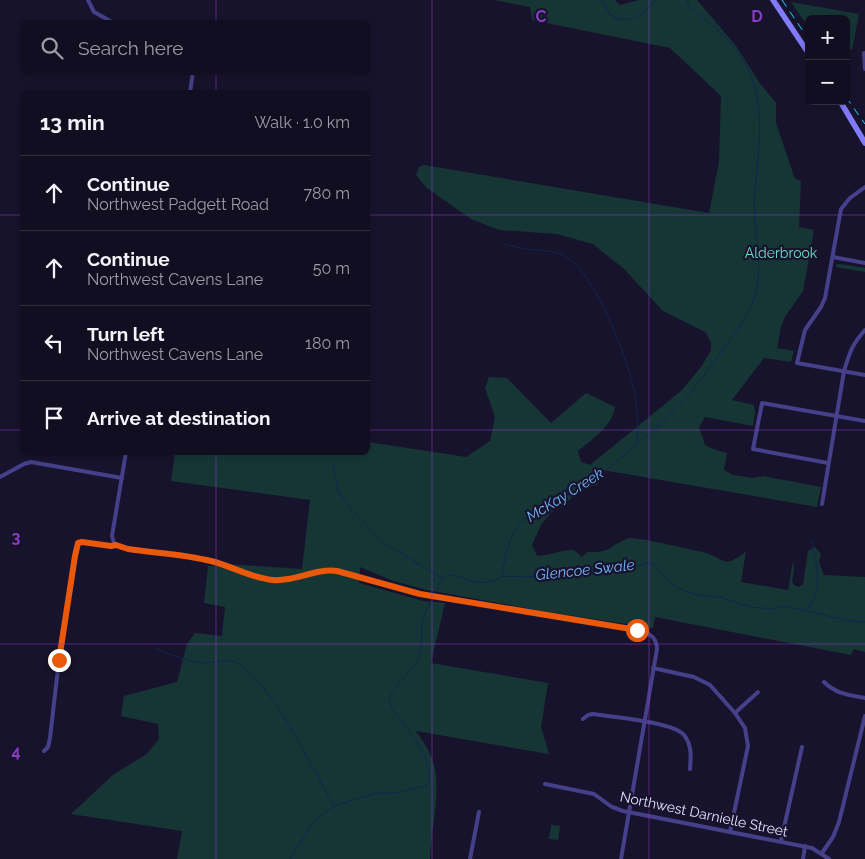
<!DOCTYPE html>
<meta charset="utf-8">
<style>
body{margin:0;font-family:Raleway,sans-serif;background:#1b172a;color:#f1f3f6}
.controls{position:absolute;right:15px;top:15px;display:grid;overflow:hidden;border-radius:8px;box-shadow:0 2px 8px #0003}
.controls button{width:45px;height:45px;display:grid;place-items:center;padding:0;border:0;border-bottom:1px solid #312e3f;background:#120e21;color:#f1f3f6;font:25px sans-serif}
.stop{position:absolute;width:15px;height:15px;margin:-11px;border:4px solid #ea580c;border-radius:50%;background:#fff}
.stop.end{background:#ea580c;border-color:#fff;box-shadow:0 1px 5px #0008}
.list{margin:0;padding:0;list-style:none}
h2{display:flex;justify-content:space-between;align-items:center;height:65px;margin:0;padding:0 20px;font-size:21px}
h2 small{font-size:16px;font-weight:400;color:#9c9ca5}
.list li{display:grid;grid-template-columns:32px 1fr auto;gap:15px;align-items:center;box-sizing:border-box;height:75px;padding:0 20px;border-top:1px solid #312e3f}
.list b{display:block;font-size:19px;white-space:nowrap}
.list p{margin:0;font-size:16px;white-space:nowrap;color:#9c9ca5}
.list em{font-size:16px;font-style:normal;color:#9c9ca5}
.icon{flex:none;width:28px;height:28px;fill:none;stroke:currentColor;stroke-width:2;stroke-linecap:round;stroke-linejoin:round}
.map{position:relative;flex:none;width:865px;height:859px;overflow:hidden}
.search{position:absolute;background:#120e21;box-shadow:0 2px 8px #0003;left:20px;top:20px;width:350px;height:55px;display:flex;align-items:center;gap:12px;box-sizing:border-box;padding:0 18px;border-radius:8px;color:#9c9ca5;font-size:19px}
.panel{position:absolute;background:#120e21;box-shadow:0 2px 8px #0003;left:20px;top:90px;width:350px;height:365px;border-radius:8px}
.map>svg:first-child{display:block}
.green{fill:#163636}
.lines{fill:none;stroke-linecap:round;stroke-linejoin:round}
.stream{stroke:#10254e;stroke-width:1}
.street{stroke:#454089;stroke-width:4}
.secondary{stroke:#817afa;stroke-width:5.5}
.rail{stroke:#13d8f6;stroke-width:1;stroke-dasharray:8 6;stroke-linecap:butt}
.route{stroke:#ea580c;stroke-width:6}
.grid{fill:none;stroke:#863ec5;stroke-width:1;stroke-opacity:0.55}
.labels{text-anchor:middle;stroke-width:4.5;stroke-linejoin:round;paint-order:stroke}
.park-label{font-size:14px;fill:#6cddc4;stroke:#18132c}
.street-label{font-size:14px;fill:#e4dffe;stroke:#18132c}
.water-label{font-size:15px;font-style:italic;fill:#71b6fa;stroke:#18132c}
.grid-label{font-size:16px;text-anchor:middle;font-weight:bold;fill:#863ec5;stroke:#18132c;stroke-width:4.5;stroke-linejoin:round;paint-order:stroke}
</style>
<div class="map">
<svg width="865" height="859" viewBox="0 0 865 859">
<rect width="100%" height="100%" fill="#18132c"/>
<g class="green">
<path d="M494,0H615L620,5L639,0H697L736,46L759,82L776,103V123L795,179L801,181L799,227L814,230L803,291L785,317L781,327L777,348L794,351L791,362L764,358L732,400L754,405L755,412L753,426L705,417L699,427L705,445L713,449L727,453L724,470L733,475L752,478L763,476L821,487L817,507L603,470L602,477L597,485L589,487L579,492L563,505L553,510L541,525L532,545L537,556C550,555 561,550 574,550L582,557L587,552H599L609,549L614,545L629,538L647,540L707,553L726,562L731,561L743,554L746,551L741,582L788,590L793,561L794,570L792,582L794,585L799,587L803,584L808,551L815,547L821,554L819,562L824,575L865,577V652L854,649L851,655L655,617L653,628L548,612L427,590L393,581L360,567L359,583L423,601L445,603L431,663L548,683L541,727L549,754L416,731C424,742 432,755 435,769C440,799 431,829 430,859H177L182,831L71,814L114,774L147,754L159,739L158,724L121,716L124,696L177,682L187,644L195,633L222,636L225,607L204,603L208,566L242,565L302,569L310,500L171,481L175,453L368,452V442L466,457L490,441L495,417L485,388L489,377L507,378L551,423L586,393L615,407C612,426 593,439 578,451L581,462L590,465L681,391L702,366L711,350V342L705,332L663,311L624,269L593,244L557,234L499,230L471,219L427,188L416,175L419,167L424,165L709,213L719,162L721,96L670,48L532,20L530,7Z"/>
<polygon points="791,2 859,14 852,50 846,49 846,19 809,19 809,28"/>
<polygon points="837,264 840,264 865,268 865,272 836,267"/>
<polygon points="551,825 560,826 558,840 549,839"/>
</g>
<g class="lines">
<g class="stream">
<polyline points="601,0 610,15 619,19 632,19 641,14 657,0"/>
<path d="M505,244C512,246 520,248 527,249C539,251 555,250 565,256C597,275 627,358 635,394C638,411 637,428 637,444"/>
<polyline points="333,464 338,491 351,509 384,543 442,578"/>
<polyline points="503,576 526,577 577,574 594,568 615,570 629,568 648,563 653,564 670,582 679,589 694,594 719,597 751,607 774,609 785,606 850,621 865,622"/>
<path d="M435,595C438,589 439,581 445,577C458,568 477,594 502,576C505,557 507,540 520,524C537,504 575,494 597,478C606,471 615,463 623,456C641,441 658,426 674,410C689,396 702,378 715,361C728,343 743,324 752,304C767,268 751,228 755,191C760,135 770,83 726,38C715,27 701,16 689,6L687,0"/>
<path d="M806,610C825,593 816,561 811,539"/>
<path d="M155,648C169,654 186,661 202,663C212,664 222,659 232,661C266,670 315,774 334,806"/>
<path d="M290,859L311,825L323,814L334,806L376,793H396L426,786C439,767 412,735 401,719C398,716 393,711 391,707C384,690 411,675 418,660C425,645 419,629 424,615C426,609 430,603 433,598"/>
</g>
<g class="street">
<polyline points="88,0 94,12 112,22"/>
<polyline points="864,53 865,69"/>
<polyline points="190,92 193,72"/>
<polyline points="865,187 850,198 841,209 825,298 821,307 805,330 797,363 865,375"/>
<polyline points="833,257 865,263"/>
<path d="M126,452L112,536L114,543L122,548C151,553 181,554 210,561C231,566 250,578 272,580C295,582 315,568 337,571L420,594L637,630C648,633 657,636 657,649L621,859"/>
<polyline points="828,463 753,449 762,403 865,421"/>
<polyline points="0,477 24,464 31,462 122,478"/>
<path d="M822,504L844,371C850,352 851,346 865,330"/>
<polyline points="653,668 694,677 710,685 735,713 745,728 748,746 730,832"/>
<path d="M824,682C836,694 849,695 865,698"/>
<polyline points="735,713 758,692"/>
<path d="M583,719L588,715L593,714C612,717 674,722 684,735C692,745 691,757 690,769"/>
<polyline points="44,751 48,747 50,738 57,677 77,547 78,543 82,542 111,546 116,545"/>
<polyline points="545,784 594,794 612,807 623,811 812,848 829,859"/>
<polyline points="781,841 802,747"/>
<polyline points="822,853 833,837 839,822 865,716"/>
<polyline points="470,859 479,812"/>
<polyline points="803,859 805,846"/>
</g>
<g class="secondary">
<polyline points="773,0 809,54"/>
<polyline points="840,101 865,143"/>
</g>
<g class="rail">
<polyline points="782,0 809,40"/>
<polyline points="846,97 865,124"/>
</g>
</g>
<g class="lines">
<path class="route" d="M59,660L75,556L78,543L82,542L111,546L116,545L128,549C155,553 184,554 211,561C232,566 250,578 273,580C295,582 315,568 337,571L420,594L637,630"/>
</g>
<path class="grid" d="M216,0V22M432,0V859M649,0V859M216,72V92M0,215H22M368,215H865M0,430H22M368,430H865M216,452V859M0,644H865"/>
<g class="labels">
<g class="park-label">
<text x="781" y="258">Alderbrook</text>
</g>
<g class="street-label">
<text transform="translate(704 814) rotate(12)" y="5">Northwest Darnielle Street</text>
</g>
<g class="water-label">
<text transform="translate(565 495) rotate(-32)" y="5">McKay Creek</text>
<text transform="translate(585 570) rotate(-6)" y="5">Glencoe Swale</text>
</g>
</g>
<g class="grid-label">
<text x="541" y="22">C</text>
<text x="757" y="22">D</text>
<text x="16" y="543">3</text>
<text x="16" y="757">4</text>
</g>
</svg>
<div class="controls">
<button>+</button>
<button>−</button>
</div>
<div class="stop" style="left:637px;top:630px"></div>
<div class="stop end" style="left:59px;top:660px"></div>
<div class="search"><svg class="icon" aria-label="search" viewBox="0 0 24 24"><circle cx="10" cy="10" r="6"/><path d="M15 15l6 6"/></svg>Search here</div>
<section class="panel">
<h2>13 min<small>Walk · 1.0 km</small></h2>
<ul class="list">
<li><svg class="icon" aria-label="ahead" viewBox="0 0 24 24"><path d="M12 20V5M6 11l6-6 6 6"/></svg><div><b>Continue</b><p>Northwest Padgett Road</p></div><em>780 m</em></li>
<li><svg class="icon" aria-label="ahead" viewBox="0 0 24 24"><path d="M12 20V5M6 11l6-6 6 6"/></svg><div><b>Continue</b><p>Northwest Cavens Lane</p></div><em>50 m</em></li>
<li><svg class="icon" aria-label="left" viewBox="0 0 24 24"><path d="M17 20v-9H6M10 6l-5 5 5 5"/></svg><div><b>Turn left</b><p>Northwest Cavens Lane</p></div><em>180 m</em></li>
<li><svg class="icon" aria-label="arrive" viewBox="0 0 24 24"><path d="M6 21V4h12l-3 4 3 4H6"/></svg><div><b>Arrive at destination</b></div></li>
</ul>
</section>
</div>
